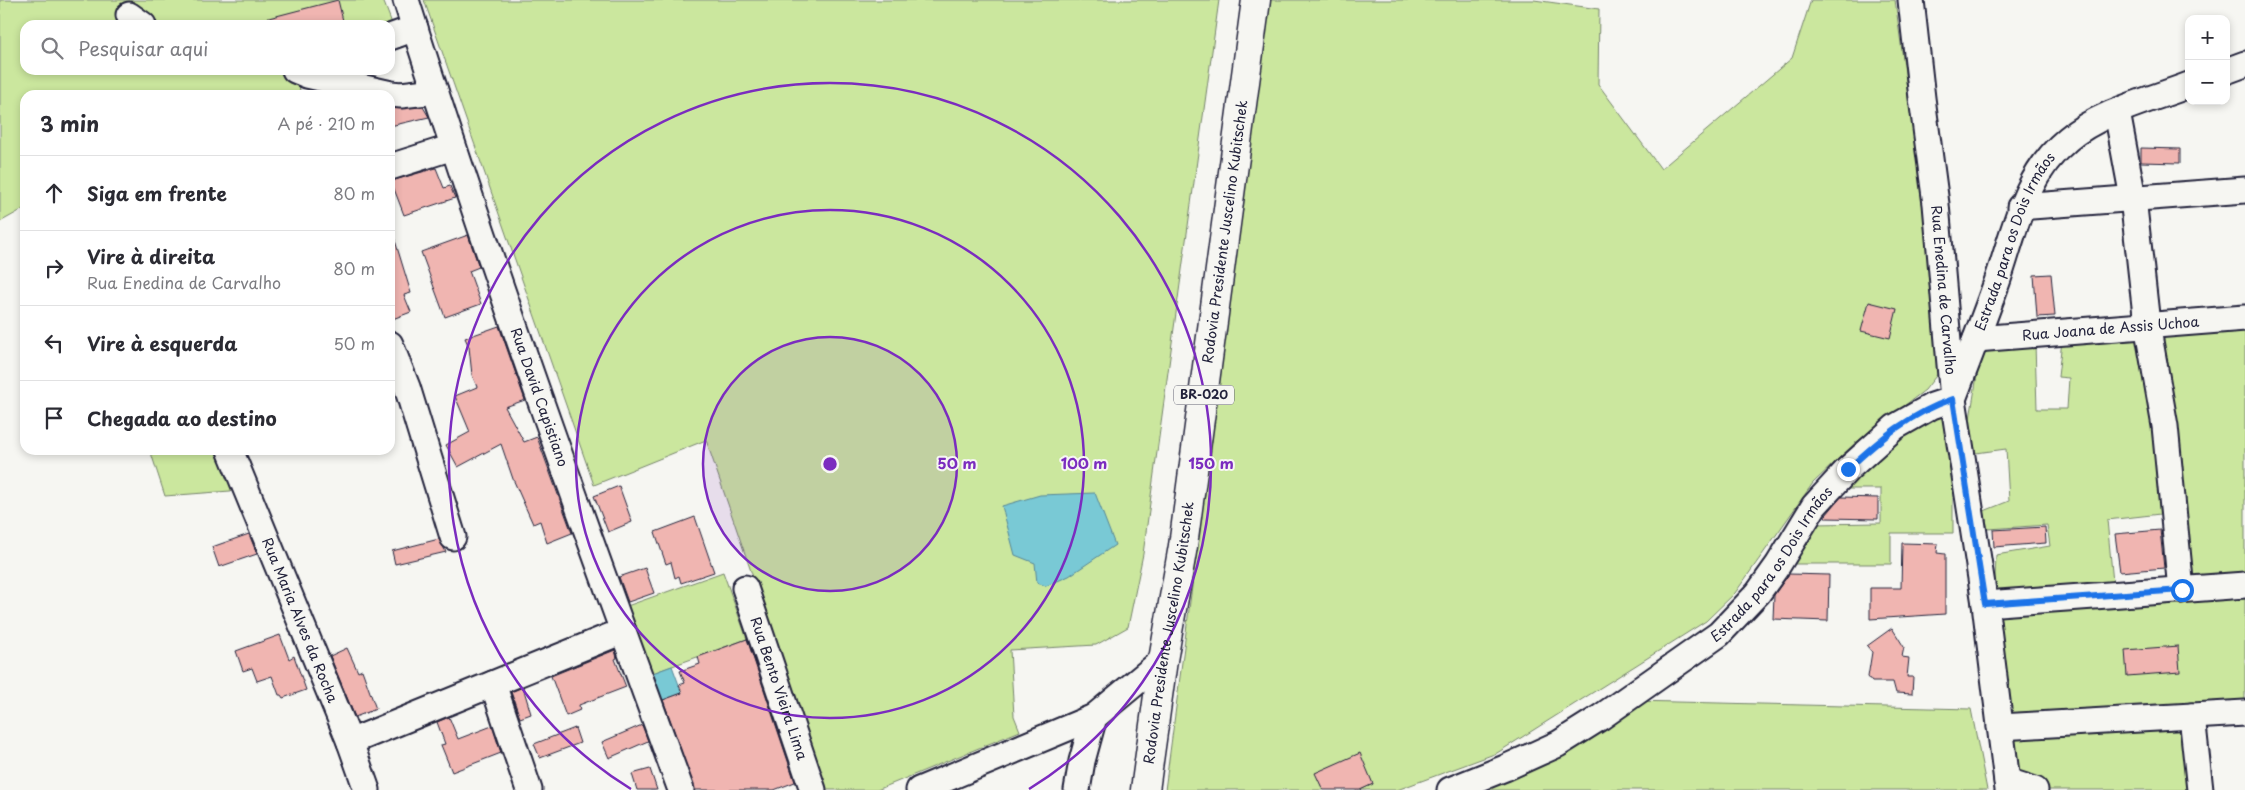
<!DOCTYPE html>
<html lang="pt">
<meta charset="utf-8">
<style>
body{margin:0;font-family:"Playpen Sans",sans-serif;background:#f2f2f3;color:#2b2b33}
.controls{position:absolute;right:15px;top:15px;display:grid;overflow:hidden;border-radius:10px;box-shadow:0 2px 8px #0003}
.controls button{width:45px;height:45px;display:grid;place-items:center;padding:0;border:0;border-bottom:1px solid #e1e1e2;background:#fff;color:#2b2b33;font:25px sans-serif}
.stop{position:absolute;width:15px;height:15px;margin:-11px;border:4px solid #1a73e8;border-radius:50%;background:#fff}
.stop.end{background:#1a73e8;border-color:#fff;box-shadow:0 1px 5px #0008}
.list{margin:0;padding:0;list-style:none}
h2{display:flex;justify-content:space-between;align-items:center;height:65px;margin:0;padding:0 20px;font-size:21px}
h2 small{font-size:16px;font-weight:400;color:#7c7c81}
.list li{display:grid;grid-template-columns:32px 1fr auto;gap:15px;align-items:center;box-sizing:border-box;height:75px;padding:0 20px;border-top:1px solid #e1e1e2}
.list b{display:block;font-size:19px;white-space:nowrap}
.list p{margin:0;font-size:16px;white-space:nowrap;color:#7c7c81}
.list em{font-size:16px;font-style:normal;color:#7c7c81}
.icon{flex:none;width:28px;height:28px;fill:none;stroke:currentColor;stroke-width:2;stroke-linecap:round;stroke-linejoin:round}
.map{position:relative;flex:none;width:2245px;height:790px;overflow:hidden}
.search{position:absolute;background:#fff;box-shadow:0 2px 8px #0003;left:20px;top:20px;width:375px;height:55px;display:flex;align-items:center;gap:12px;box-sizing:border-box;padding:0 18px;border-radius:15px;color:#7c7c81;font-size:19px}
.panel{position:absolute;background:#fff;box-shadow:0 2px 8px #0003;left:20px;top:90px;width:375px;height:365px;border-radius:15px}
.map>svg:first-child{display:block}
.green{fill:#cbe79e;stroke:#76846c}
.water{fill:#79c9d5;stroke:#568697}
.building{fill:#f0b5b1;stroke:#22223b}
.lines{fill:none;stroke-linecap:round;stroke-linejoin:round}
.minor-casing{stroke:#22223b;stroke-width:29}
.highway-casing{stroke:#22223b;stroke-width:31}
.minor{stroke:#f6f6f2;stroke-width:25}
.highway{stroke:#f6f6f2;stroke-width:28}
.route{stroke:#1a73e8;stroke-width:6}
.ring{fill:none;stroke:#7b2cbf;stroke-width:2.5}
.labels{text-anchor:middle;stroke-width:4;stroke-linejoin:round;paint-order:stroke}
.shield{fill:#f6f6f2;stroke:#626272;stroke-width:1}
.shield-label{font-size:12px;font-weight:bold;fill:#22223b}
.street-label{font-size:14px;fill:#22223b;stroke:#f6f6f2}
.centre{fill:#7b2cbf;stroke:#f6f6f2;stroke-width:2.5}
.ring-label{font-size:15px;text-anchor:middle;font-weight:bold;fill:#7b2cbf;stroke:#f6f6f2;stroke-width:4;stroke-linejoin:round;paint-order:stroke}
</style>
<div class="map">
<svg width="2245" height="790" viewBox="0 0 2245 790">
<rect width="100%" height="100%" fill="#f6f6f2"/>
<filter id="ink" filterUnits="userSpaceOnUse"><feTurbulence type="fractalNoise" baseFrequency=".02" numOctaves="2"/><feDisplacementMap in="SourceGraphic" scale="10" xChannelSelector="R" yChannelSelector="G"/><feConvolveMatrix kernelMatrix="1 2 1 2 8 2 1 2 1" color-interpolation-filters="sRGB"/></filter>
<g filter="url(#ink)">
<g class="green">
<polygon points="0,0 383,0 395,31 390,25 25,25 25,70 293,70 296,73 301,95 25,95 25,208 0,222"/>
<polygon points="424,0 1219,0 1143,554 1128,627 1096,645 1010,650 1014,716 1020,731 877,790 826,790 706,440 594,485"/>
<polygon points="1265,0 1534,0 1599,9 1598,84 1661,169 1792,58 1811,0 1895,0 1922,198 1939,372 1925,390 1854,444 1813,483 1735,593 1706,621 1497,753 1397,790 1360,790 1373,784 1359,754 1316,773 1323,790 1165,790 1236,256"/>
<polygon points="2245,328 2245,581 2176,585 2169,513 2107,520 2114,593 1994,602 1996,555 2050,546 2047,525 1988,529 1984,511 2009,501 2006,449 1976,453 1969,425 1982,345 2035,344 2037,409 2067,409 2069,378 2058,377 2062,340"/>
<polygon points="1932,411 1936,412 1953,428 1953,533 1891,533 1891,564 1788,564 1813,524 1881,523 1881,489 1835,489"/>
<polygon points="150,450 227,450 243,490 165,496"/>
<polygon points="723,572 747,639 650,674 627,606"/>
<polygon points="2245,589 2245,713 2192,716 2200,790 2008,790 1985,604"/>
<polygon points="1634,701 1971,709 1987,790 1459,790"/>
</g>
<g class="water">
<polygon points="1095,493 1115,545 1069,576 1046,586 1037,583 1035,563 1015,555 1002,506 1040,495"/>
<polygon points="672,666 682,693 660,701 650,674"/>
</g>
<g class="building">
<polygon points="338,0 344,25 262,25 261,20"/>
<polygon points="423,107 429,117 390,126 390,108"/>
<polygon points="2141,148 2180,149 2180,163 2141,162"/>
<polygon points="436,168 444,188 450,186 455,198 404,215 391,181"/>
<polygon points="390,234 393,234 411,293 404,295 411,312 390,320"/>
<polygon points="468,235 479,267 469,271 481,304 445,317 421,252"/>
<polygon points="2051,274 2055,316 2037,317 2034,275"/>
<polygon points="1869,302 1897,309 1890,338 1861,331"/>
<polygon points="499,326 525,400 505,407 524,442 537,437 572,533 547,543 540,521 533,524 513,479 501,444 458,467 446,445 470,432 455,396 477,387 472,375 469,347 465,338"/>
<polygon points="619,486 632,522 608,532 594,496"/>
<polygon points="1841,497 1878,498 1878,519 1825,518 1826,515"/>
<polygon points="695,517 714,572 681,583 679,576 675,578 671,562 666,564 655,532"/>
<polygon points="2045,527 2046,543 1994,547 1993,530"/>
<polygon points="2160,530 2164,568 2120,572 2115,534"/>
<polygon points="249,534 257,554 219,567 212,547"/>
<polygon points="439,539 446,552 395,564 392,551"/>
<polygon points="1902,543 1938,544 1937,553 1945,554 1945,614 1870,619 1870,588 1901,588"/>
<polygon points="645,568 654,593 628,602 619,577"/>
<polygon points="1789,574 1829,575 1828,621 1773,619 1774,595"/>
<polygon points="1892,628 1904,647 1902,657 1909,658 1907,677 1913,677 1912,694 1896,693 1893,682 1872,682 1868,677 1872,652 1867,646"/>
<polygon points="280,635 289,659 294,656 306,690 283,698 281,695 279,695 272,676 257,681 252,668 243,671 236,651"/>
<polygon points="747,639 795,782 774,790 695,790 663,700 682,693 679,685 685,683 680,671 700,664 698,657"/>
<polygon points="2178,646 2180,672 2127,676 2125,650"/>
<polygon points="347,648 358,672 362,670 376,709 355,717 330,656"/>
<polygon points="615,650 617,658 615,659 626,687 579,705 580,710 566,716 551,676"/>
<polygon points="523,687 531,714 520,718 511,692"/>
<polygon points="449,717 458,739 492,726 501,753 452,772 441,745 445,744 437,722"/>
<polygon points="642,725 648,741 609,758 602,742"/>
<polygon points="575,728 580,743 540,758 534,744"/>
<polygon points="1360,753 1373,784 1360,790 1323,790 1315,773"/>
<polygon points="650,769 657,790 637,790 632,774"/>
</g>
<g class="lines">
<defs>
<g id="minor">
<path id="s1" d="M406,0C490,266 585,528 681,790"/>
<path id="s2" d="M1911,0L1922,98L1936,204L1953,399L1985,604L2008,790"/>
<polyline points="129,15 143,25"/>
<polyline points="390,37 415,28"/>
<polyline points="295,70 307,75 391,94 401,95 435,91"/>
<polyline points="2226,71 2245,64"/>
<polyline points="2117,112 2133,198 2147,324 2165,426 2181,590"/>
<polyline points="390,167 453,147"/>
<polyline points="2020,207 2245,190"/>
<path id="s3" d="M1976,339L2245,318"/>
<polyline points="390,344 407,387 453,537"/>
<path id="s4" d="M230,450L350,742L367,790"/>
<path id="s5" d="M745,588L813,790"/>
<polyline points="1985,604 2245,585"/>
<polyline points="493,684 529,790"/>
<polyline points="2192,716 2200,790"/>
<polyline points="2000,727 2245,713"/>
<polyline points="350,742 623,631"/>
<polyline points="2007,781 2035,790"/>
<polyline points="919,790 1094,717"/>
<polyline points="1077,790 1082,761 1094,717 1163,660"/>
<path id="s6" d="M1450,790L1505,768L1558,744L1601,717L1719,634L1758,593L1778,565L1814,506L1848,469L1895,427L1932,406L1953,399C1968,360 1983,321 1997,282C2015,231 2023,176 2068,139C2100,112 2150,100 2189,85"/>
</g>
<g id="highway">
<path id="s7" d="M1145,790L1163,660L1183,546L1256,0"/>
</g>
</defs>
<use href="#minor" class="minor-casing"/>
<use href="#highway" class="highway-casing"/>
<use href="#minor" class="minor"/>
<use href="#highway" class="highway"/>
</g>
</g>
<g class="lines" filter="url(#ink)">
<path class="route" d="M1848,469C1880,439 1911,413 1953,399L1985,604L2182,590"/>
</g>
<circle cx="830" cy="464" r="127" fill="#7b2cbf" fill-opacity=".12"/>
<g class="ring">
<circle cx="830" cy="464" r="127"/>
<circle cx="830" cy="464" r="254"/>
<path d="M631 789A381 381 0 1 1 1029 789"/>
</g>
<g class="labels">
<rect class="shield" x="1174" y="385.5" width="60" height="19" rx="4"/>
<g class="shield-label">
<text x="1204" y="399">BR-020</text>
</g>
<g class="street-label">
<text dy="5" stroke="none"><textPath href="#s7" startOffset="564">Rodovia Presidente Juscelino Kubitschek</textPath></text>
<text dy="5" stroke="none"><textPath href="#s6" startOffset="820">Estrada para os Dois Irmãos</textPath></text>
<text dy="5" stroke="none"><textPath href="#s2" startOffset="292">Rua Enedina de Carvalho</textPath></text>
<text dy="5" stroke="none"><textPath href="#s3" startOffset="135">Rua Joana de Assis Uchoa</textPath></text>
<text dy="5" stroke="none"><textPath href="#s1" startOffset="419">Rua David Capistiano</textPath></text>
<text dy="5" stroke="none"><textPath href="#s6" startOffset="400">Estrada para os Dois Irmãos</textPath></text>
<text dy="5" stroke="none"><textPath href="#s4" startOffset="184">Rua Maria Alves da Rocha</textPath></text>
<text dy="5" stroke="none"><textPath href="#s7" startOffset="159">Rodovia Presidente Juscelino Kubitschek</textPath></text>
<text dy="5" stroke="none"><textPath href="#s5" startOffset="106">Rua Bento Vieira Lima</textPath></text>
</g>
</g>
<circle cx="830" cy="464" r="8" class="centre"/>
<g class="ring-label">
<text x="957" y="469">50 m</text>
<text x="1084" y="469">100 m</text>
<text x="1211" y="469">150 m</text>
</g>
</svg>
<div class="controls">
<button>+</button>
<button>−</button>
</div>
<div class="stop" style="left:2182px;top:590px"></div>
<div class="stop end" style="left:1848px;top:469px"></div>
<div class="search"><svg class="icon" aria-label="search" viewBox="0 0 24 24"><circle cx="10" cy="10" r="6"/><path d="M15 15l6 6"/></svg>Pesquisar aqui</div>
<section class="panel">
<h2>3 min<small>A pé · 210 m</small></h2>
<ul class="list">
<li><svg class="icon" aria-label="ahead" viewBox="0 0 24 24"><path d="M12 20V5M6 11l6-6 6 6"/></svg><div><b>Siga em frente</b></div><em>80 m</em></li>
<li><svg class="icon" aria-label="right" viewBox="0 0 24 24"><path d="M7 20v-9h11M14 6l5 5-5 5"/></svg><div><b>Vire à direita</b><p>Rua Enedina de Carvalho</p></div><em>80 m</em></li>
<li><svg class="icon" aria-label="left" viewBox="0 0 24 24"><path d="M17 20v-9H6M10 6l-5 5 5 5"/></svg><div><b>Vire à esquerda</b></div><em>50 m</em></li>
<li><svg class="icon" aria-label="arrive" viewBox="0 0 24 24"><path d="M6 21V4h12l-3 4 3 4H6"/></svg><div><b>Chegada ao destino</b></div></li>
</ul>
</section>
</div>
